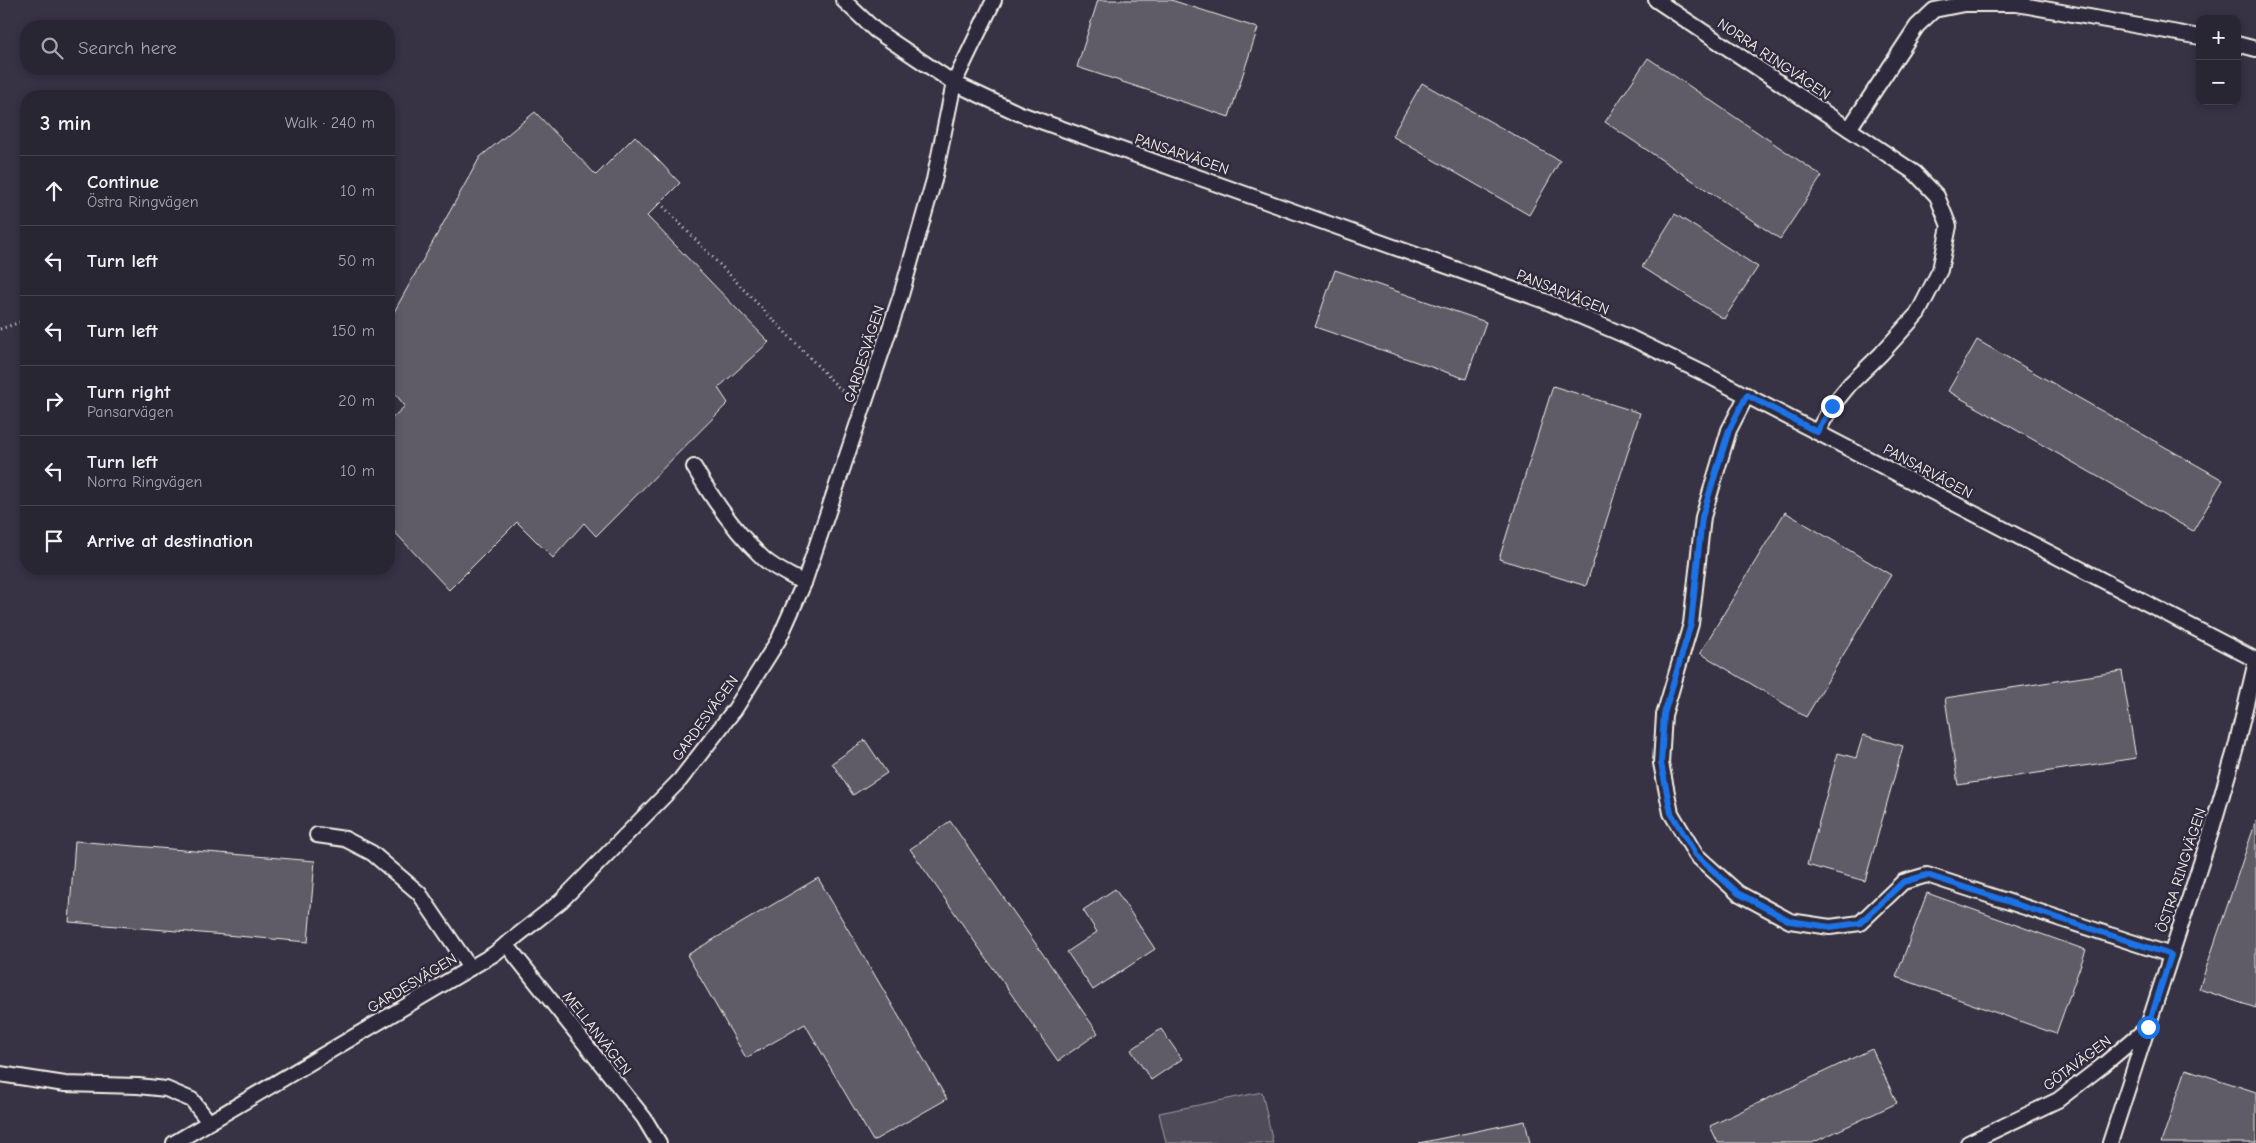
<!DOCTYPE html>
<meta charset="utf-8">
<style>
body{margin:0;font-family:"Comic Neue",sans-serif;background:#312e3b;color:#f1f3f6}
.controls{position:absolute;right:15px;top:15px;display:grid;overflow:hidden;border-radius:10px;box-shadow:0 2px 8px #0003}
.controls button{width:45px;height:45px;display:grid;place-items:center;padding:0;border:0;border-bottom:1px solid #45434e;background:#292633;color:#f1f3f6;font:25px sans-serif}
.stop{position:absolute;width:15px;height:15px;margin:-11px;border:4px solid #1a73e8;border-radius:50%;background:#fff}
.stop.end{background:#1a73e8;border-color:#fff;box-shadow:0 1px 5px #0008}
.list{margin:0;padding:0;list-style:none}
h2{display:flex;justify-content:space-between;align-items:center;height:65px;margin:0;padding:0 20px;font-size:21px}
h2 small{font-size:16px;font-weight:400;color:#a5a5ac}
.list li{display:grid;grid-template-columns:32px 1fr auto;gap:15px;align-items:center;box-sizing:border-box;height:70px;padding:0 20px;border-top:1px solid #45434e}
.list b{display:block;font-size:19px;white-space:nowrap}
.list p{margin:0;font-size:16px;white-space:nowrap;color:#a5a5ac}
.list em{font-size:16px;font-style:normal;color:#a5a5ac}
.icon{flex:none;width:28px;height:28px;fill:none;stroke:currentColor;stroke-width:2;stroke-linecap:round;stroke-linejoin:round}
.map{position:relative;flex:none;width:2256px;height:1143px;overflow:hidden}
.search{position:absolute;background:#292633;box-shadow:0 2px 8px #0003;left:20px;top:20px;width:375px;height:55px;display:flex;align-items:center;gap:12px;box-sizing:border-box;padding:0 18px;border-radius:20px;color:#a5a5ac;font-size:19px}
.panel{position:absolute;background:#292633;box-shadow:0 2px 8px #0003;left:20px;top:90px;width:375px;height:485px;border-radius:20px}
.map>svg:first-child{display:block}
.green{fill:#504b59;stroke:#a29ea0}
.building{fill:#5f5c67;stroke:#f4f1e8}
.lines{fill:none;stroke-linecap:round;stroke-linejoin:round}
.service-casing{stroke:#f4f1e8;stroke-width:18}
.path{stroke:#f4f1e8;stroke-width:3;stroke-dasharray:1 4;stroke-linecap:butt}
.service{stroke:#2f2a3d;stroke-width:14}
.route{stroke:#1a73e8;stroke-width:6}
.labels{text-anchor:middle;stroke-width:5;stroke-linejoin:round;paint-order:stroke}
.street-label{font-size:15px;fill:#f4f1e8;stroke:#2f2a3d}
</style>
<div class="map">
<svg width="2256" height="1143" viewBox="0 0 2256 1143">
<rect width="100%" height="100%" fill="#373244"/>
<filter id="ink" filterUnits="userSpaceOnUse"><feTurbulence type="fractalNoise" baseFrequency=".02" numOctaves="2"/><feDisplacementMap in="SourceGraphic" scale="10" xChannelSelector="R" yChannelSelector="G"/><feConvolveMatrix kernelMatrix="1 2 1 2 8 2 1 2 1" color-interpolation-filters="sRGB"/></filter>
<g filter="url(#ink)">
<polygon class="green" points="1262,1092 1273,1143 1166,1143 1159,1113"/>
<g class="building">
<polygon points="1098,0 1171,0 1258,28 1229,117 1077,67"/>
<polygon points="1648,58 1822,176 1780,239 1605,122"/>
<polygon points="1422,83 1560,161 1529,215 1392,136"/>
<polygon points="535,112 596,175 635,136 680,183 647,216 769,342 718,388 728,403 596,536 584,523 553,558 517,522 449,590 389,526 389,421 405,406 389,386 389,321 480,157"/>
<polygon points="1675,214 1758,267 1724,319 1642,267"/>
<polygon points="1335,270 1486,322 1466,379 1315,327"/>
<polygon points="1977,340 2223,480 2193,531 1948,391"/>
<polygon points="1553,386 1640,413 1586,586 1499,559"/>
<polygon points="1785,512 1891,575 1806,717 1700,653"/>
<polygon points="2122,671 2136,758 1958,785 1945,698"/>
<polygon points="1863,735 1903,746 1865,881 1807,865 1838,753 1856,758"/>
<polygon points="865,740 887,773 853,795 832,763"/>
<polygon points="950,821 1098,1033 1058,1061 910,849"/>
<polygon points="2256,821 2256,1008 2199,989"/>
<polygon points="75,841 315,861 308,942 69,922"/>
<polygon points="818,878 947,1099 873,1141 805,1024 746,1058 687,955"/>
<polygon points="1115,889 1155,949 1093,990 1067,952 1097,932 1083,910"/>
<polygon points="1927,893 2086,950 2056,1034 1896,977"/>
<polygon points="1161,1029 1182,1059 1151,1080 1131,1050"/>
<polygon points="1872,1049 1897,1103 1812,1143 1718,1143 1710,1126"/>
<polygon points="2186,1069 2256,1092 2256,1143 2161,1143"/>
<polygon points="1525,1121 1530,1143 1419,1143"/>
</g>
<g class="lines">
<defs>
<g id="service">
<polyline points="843,0 875,30 954,83 1018,113 1545,301 1631,338 1705,374 2256,660"/>
<polyline points="1656,0 1915,173 1937,196 1949,226 1940,270 1918,313 1881,354 1850,384 1832,406 1817,432"/>
<polyline points="2237,44 2256,49"/>
<polyline points="1849,129 1917,26 1934,10 1964,4 2017,4 2200,37"/>
<polyline points="1747,395 1729,430 1703,517 1691,624 1664,715 1661,763 1671,813 1696,855 1738,893 1790,921 1830,927 1860,923 1903,882 1927,875 2171,955"/>
<path d="M694,467C713,500 736,533 764,559C775,569 792,576 804,583"/>
<polyline points="317,835 345,839 372,853 419,893 470,968"/>
<polyline points="506,944 644,1118 659,1143"/>
<polyline points="0,1074 65,1084 138,1086 166,1089 192,1100 209,1122"/>
<polyline points="174,1143 494,954 561,901 680,780 735,709 779,639 804,583 901,295 934,180 954,83 994,0"/>
<polyline points="1968,1143 2058,1100 2102,1066 2147,1028"/>
<polyline points="2110,1143 2211,832 2236,747 2256,661"/>
</g>
</defs>
<use href="#service" class="service-casing"/>
<g class="path">
<polyline points="660,203 842,391"/>
<polyline points="0,329 24,321"/>
</g>
<use href="#service" class="service"/>
</g>
</g>
<g class="lines" filter="url(#ink)">
<polyline class="route" points="1832,406 1817,432 1747,395 1729,430 1702,517 1691,624 1664,714 1661,763 1671,813 1696,855 1738,893 1790,921 1830,927 1860,923 1903,882 1927,875 2171,955 2148,1027"/>
</g>
<g class="labels">
<g class="street-label">
<text transform="translate(1774 59) rotate(34)" y="5">NORRA RINGVÄGEN</text>
<text transform="translate(1182 154) rotate(19)" y="5">PANSARVÄGEN</text>
<text transform="translate(1563 292) rotate(22)" y="5">PANSARVÄGEN</text>
<text transform="translate(864 354) rotate(-72)" y="5">GARDESVÄGEN</text>
<text transform="translate(1928 471) rotate(28)" y="5">PANSARVÄGEN</text>
<text transform="translate(705 718) rotate(-54)" y="5">GARDESVÄGEN</text>
<text transform="translate(2181 870) rotate(-72)" y="5">ÖSTRA RINGVÄGEN</text>
<text transform="translate(412 983) rotate(-31)" y="5">GARDESVÄGEN</text>
<text transform="translate(597 1033) rotate(52)" y="5">MELLANVÄGEN</text>
<text transform="translate(2077 1063) rotate(-37)" y="5">GÖTAVÄGEN</text>
</g>
</g>
</svg>
<div class="controls">
<button>+</button>
<button>−</button>
</div>
<div class="stop" style="left:2148px;top:1027px"></div>
<div class="stop end" style="left:1832px;top:406px"></div>
<div class="search"><svg class="icon" aria-label="search" viewBox="0 0 24 24"><circle cx="10" cy="10" r="6"/><path d="M15 15l6 6"/></svg>Search here</div>
<section class="panel">
<h2>3 min<small>Walk · 240 m</small></h2>
<ul class="list">
<li><svg class="icon" aria-label="ahead" viewBox="0 0 24 24"><path d="M12 20V5M6 11l6-6 6 6"/></svg><div><b>Continue</b><p>Östra Ringvägen</p></div><em>10 m</em></li>
<li><svg class="icon" aria-label="left" viewBox="0 0 24 24"><path d="M17 20v-9H6M10 6l-5 5 5 5"/></svg><div><b>Turn left</b></div><em>50 m</em></li>
<li><svg class="icon" aria-label="left" viewBox="0 0 24 24"><path d="M17 20v-9H6M10 6l-5 5 5 5"/></svg><div><b>Turn left</b></div><em>150 m</em></li>
<li><svg class="icon" aria-label="right" viewBox="0 0 24 24"><path d="M7 20v-9h11M14 6l5 5-5 5"/></svg><div><b>Turn right</b><p>Pansarvägen</p></div><em>20 m</em></li>
<li><svg class="icon" aria-label="left" viewBox="0 0 24 24"><path d="M17 20v-9H6M10 6l-5 5 5 5"/></svg><div><b>Turn left</b><p>Norra Ringvägen</p></div><em>10 m</em></li>
<li><svg class="icon" aria-label="arrive" viewBox="0 0 24 24"><path d="M6 21V4h12l-3 4 3 4H6"/></svg><div><b>Arrive at destination</b></div></li>
</ul>
</section>
</div>
